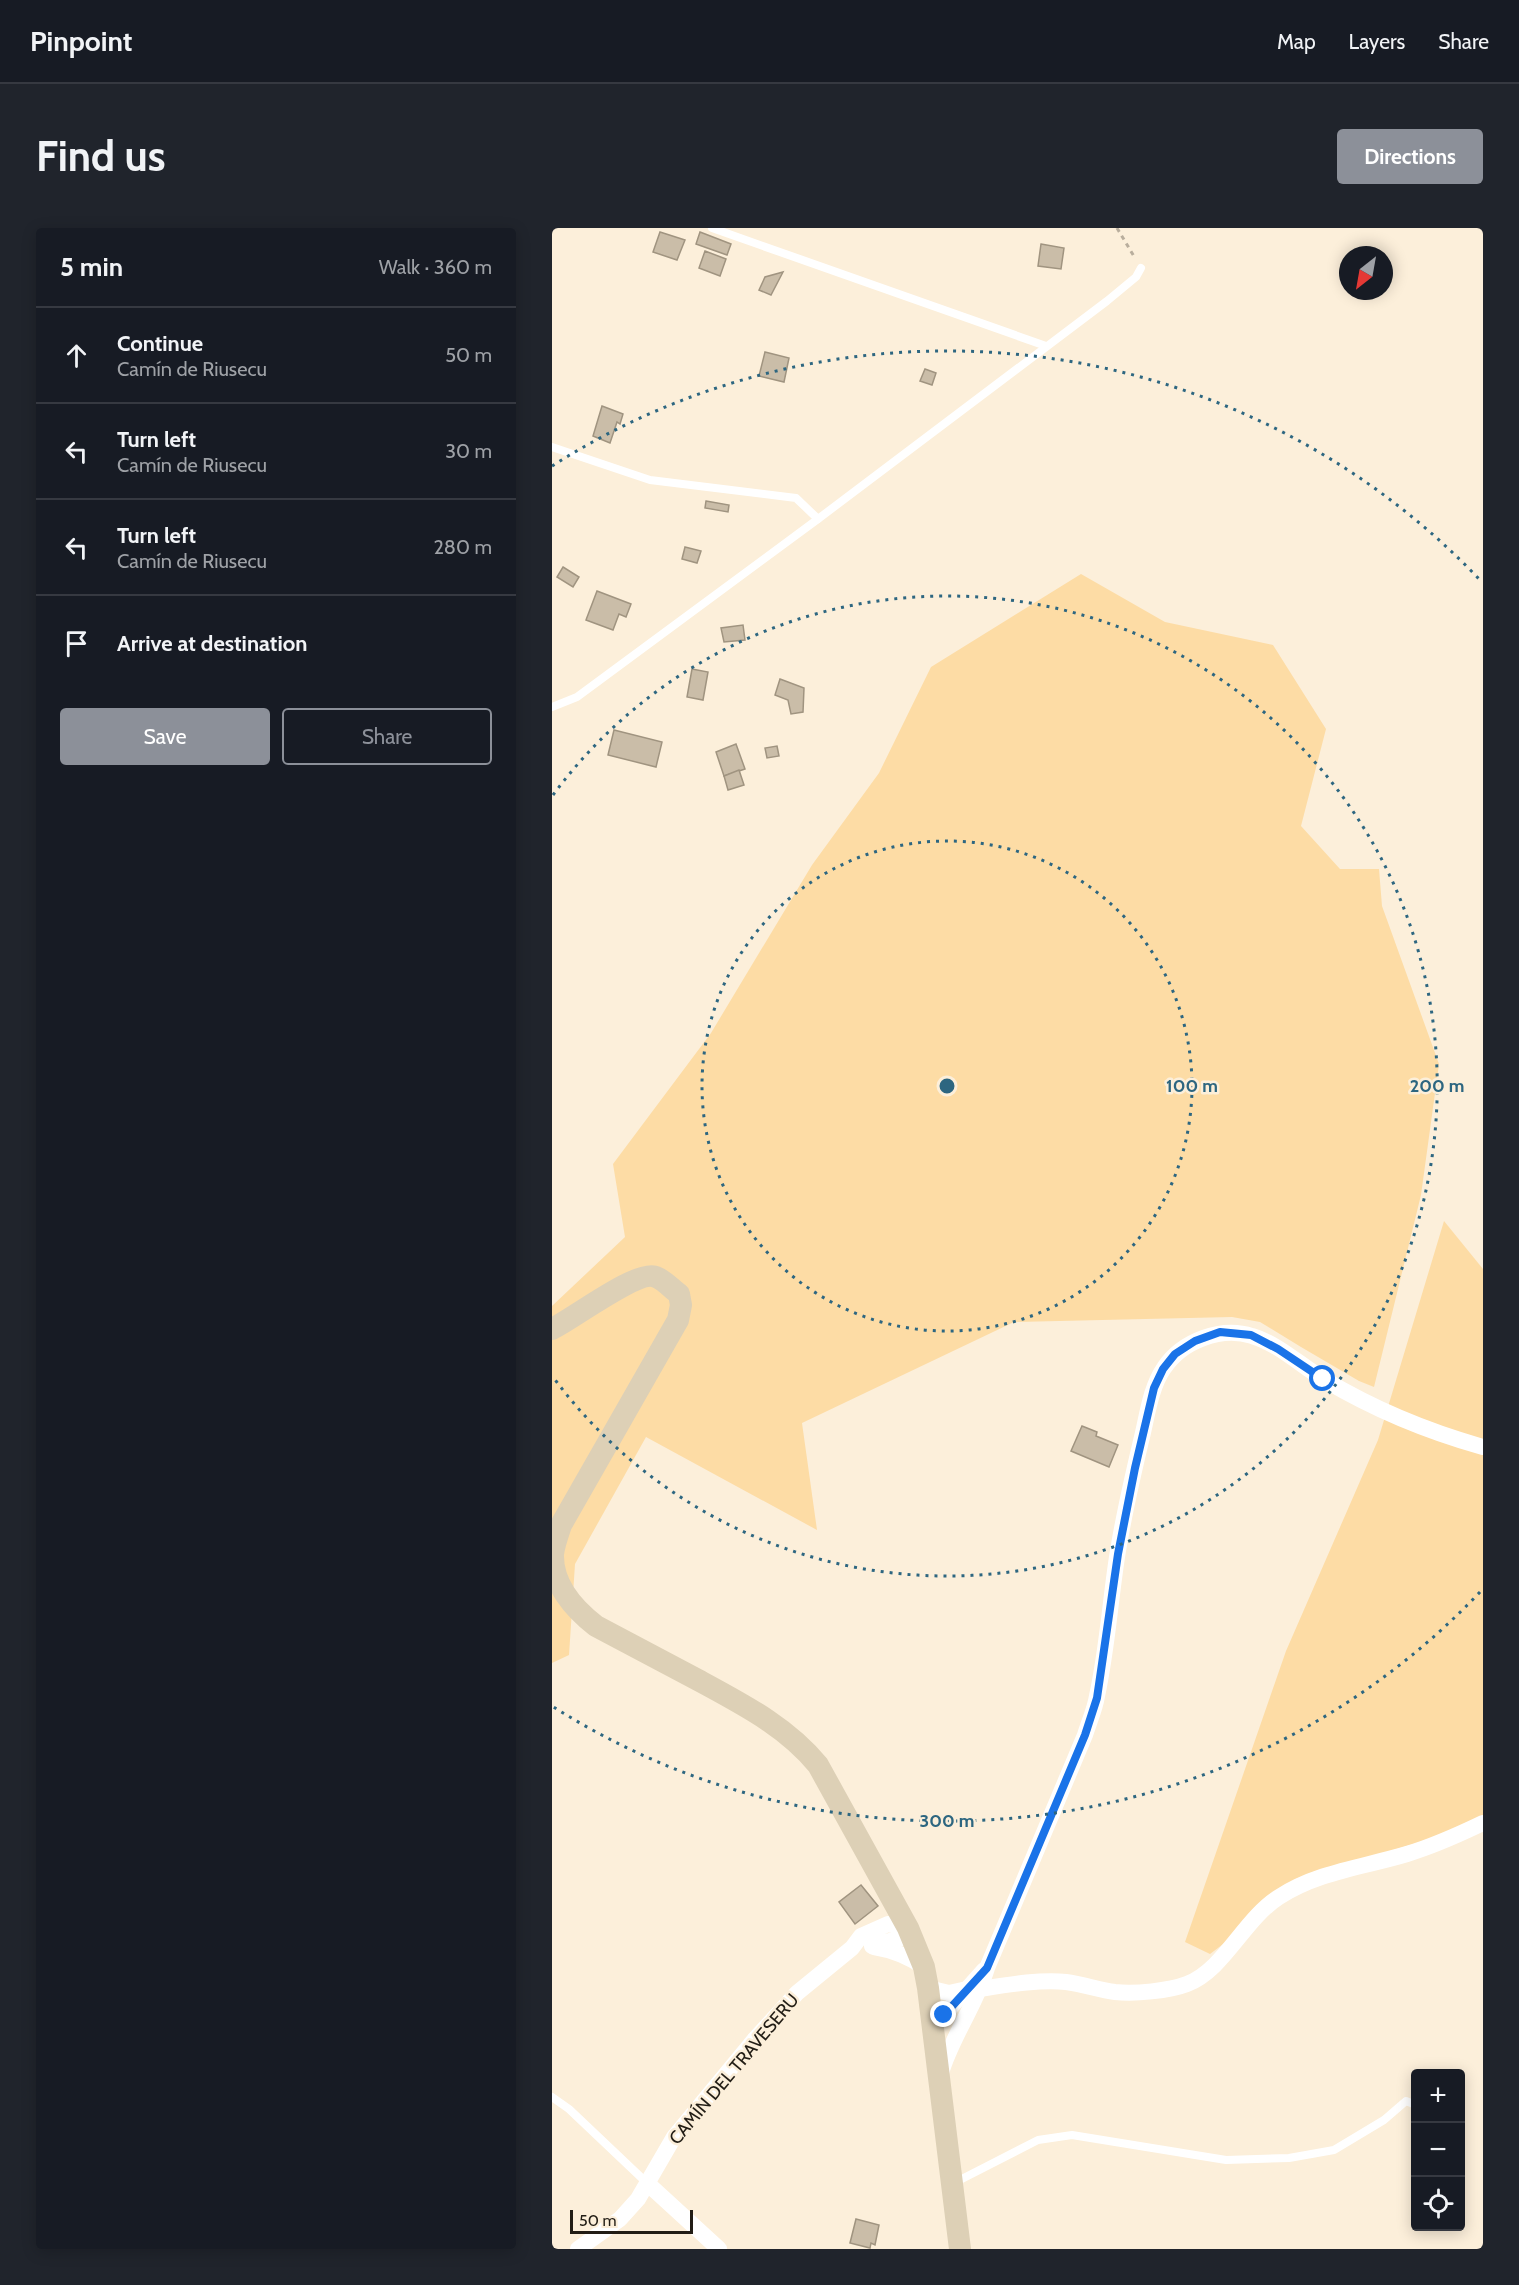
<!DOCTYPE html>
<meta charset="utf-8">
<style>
body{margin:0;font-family:Cabin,sans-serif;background:#20242c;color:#f1f3f6}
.controls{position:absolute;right:18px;bottom:18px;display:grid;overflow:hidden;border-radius:6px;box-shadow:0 3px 15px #0003}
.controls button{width:54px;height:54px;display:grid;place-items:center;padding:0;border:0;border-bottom:2px solid #363941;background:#171b24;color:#f1f3f6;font:30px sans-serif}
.compass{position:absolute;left:787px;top:18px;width:54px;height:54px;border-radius:50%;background:#171b24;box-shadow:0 3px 15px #0003;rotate:211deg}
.scale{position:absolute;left:18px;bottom:15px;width:123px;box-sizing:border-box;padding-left:6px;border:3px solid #221d15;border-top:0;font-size:16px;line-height:21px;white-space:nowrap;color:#221d15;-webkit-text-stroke:4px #fcefda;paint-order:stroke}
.stop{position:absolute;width:18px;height:18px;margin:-14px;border:4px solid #1a73e8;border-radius:50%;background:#fff}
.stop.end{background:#1a73e8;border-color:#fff;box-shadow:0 2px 6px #0008}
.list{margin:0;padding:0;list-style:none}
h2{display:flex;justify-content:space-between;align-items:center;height:78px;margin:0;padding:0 24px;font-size:26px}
h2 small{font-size:20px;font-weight:400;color:#9ea1a6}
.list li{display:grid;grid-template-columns:39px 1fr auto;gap:18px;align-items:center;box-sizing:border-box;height:96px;padding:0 24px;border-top:2px solid #363941}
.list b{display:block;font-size:22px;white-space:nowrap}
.list p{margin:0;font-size:20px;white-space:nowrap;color:#9ea1a6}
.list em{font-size:20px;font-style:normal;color:#9ea1a6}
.actions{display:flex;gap:12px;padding:18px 24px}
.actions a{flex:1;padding:14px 0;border:2px solid #8c9099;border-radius:6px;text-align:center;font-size:21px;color:#8c9099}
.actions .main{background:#8c9099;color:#fff}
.icon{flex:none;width:33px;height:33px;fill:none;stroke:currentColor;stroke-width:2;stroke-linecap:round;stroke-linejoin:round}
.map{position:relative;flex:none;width:931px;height:2021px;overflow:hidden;border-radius:6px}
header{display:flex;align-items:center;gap:36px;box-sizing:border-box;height:84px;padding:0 30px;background:#171b24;border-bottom:2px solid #363941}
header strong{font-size:28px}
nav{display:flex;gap:33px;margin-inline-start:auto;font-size:21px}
.intro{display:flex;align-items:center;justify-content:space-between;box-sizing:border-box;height:144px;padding:0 36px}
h1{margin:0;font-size:42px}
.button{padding:15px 27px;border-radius:6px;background:#8c9099;color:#fff;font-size:21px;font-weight:700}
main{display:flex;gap:36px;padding:0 36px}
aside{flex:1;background:#171b24;border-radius:6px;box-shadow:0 3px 15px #0003}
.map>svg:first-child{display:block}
.green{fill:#fddca5}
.building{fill:#cabda8;stroke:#a09480;stroke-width:1.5}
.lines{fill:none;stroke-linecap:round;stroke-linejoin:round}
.path{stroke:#b9ae9d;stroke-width:3;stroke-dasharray:4.5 4.5;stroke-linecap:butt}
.lane{stroke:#fff;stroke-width:8}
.street{stroke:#fff;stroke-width:16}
.secondary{stroke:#ddd0b6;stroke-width:22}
.route{stroke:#1a73e8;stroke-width:8}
.ring{fill:none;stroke:#2d6680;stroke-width:3;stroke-dasharray:3 6}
.labels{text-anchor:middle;stroke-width:5;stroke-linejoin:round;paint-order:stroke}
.street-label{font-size:18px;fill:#221d15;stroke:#fcefda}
.centre{fill:#2d6680;stroke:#fcefda;stroke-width:3}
.ring-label{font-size:18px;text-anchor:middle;font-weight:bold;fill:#2d6680;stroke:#fcefda;stroke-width:5;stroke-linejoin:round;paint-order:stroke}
</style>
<header>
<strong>Pinpoint</strong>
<nav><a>Map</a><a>Layers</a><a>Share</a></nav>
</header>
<div class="intro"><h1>Find us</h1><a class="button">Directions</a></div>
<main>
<aside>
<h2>5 min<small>Walk · 360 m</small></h2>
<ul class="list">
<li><svg class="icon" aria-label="ahead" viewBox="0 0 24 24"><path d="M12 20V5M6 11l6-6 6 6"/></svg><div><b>Continue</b><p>Camín de Riusecu</p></div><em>50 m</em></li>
<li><svg class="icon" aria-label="left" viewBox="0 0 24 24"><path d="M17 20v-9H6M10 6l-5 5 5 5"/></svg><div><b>Turn left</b><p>Camín de Riusecu</p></div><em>30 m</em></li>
<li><svg class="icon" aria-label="left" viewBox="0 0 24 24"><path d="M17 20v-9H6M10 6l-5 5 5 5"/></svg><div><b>Turn left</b><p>Camín de Riusecu</p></div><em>280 m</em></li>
<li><svg class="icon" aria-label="arrive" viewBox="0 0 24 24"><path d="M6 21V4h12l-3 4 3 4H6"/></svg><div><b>Arrive at destination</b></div></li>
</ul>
<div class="actions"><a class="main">Save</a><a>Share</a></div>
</aside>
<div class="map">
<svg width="931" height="2021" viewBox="0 0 931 2021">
<rect width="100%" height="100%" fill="#fcefda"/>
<g class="green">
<polygon points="529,346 613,394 721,417 774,501 749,598 788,641 827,641 830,678 887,836 869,967 822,1159 807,1153 749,1119 708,1094 680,1089 462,1094 250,1195 265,1302 94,1209 23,1336 17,1427 0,1435 0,1078 73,1009 61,936 159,805 260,637 327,545 379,439"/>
<polygon points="892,993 931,1041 931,1589 908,1602 765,1645 658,1726 633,1714 734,1423 826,1212"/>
</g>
<g class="building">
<polygon points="108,4 133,12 125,32 101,24"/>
<polygon points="148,4 179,16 175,27 144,16"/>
<polygon points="489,16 512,20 509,41 486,38"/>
<polygon points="153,23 174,31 168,48 147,40"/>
<polygon points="231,44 219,67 207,62 213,49"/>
<polygon points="213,124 237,130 232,154 207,148"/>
<polygon points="373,141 384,145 380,157 368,153"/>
<polygon points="50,178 71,186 68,196 65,194 58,215 41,208"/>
<polygon points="154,273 177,277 176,284 153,280"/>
<polygon points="133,319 149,323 145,335 130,331"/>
<polygon points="11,339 27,349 21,359 5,349"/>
<polygon points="45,363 79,376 74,389 67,386 61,402 34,392"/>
<polygon points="191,397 193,412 172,414 169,400"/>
<polygon points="140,441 156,444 151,472 135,469"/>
<polygon points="228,451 252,460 251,484 239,486 236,472 223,467"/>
<polygon points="62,502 110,514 104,539 56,527"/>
<polygon points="184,516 193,541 172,548 164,524"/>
<polygon points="225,518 227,528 215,530 213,520"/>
<polygon points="187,542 192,557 176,562 172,548"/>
<polygon points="530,1198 545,1204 544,1208 566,1217 557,1239 519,1223"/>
<polygon points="309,1657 326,1678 303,1696 287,1674"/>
<polygon points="304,1991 327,1997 323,2017 319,2015 318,2020 298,2015"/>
</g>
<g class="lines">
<polyline class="path" points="565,0 583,30"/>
<g class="lane">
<polyline points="160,0 494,118"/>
<polyline points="0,219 98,252 244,270 266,291"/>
<polyline points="0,479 25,469 266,291 555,73 584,49 589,40"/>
<polyline points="0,1869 17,1881 95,1955"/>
<polyline points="400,1956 486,1912 520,1907 674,1932 737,1930 782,1922 832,1892 854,1873 864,1877"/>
</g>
<g class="street">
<path d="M322,1719C341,1722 356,1728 372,1739"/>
<polyline points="376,1760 397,1765 415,1761"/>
<path d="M428,1761C454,1757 489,1751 514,1754C531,1756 547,1762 563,1764C583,1766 617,1763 635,1756C672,1742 692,1691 727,1669C765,1644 812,1639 855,1626C882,1618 906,1607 931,1595"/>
<polyline points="381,1799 432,1742"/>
<path d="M389,1845C400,1808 424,1777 435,1740L533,1507C537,1494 543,1481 545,1468C555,1422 558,1375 565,1329C571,1290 580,1251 589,1213C595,1190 598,1160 612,1140C630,1113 669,1098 700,1108C727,1116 749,1138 773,1152C825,1183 874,1203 931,1219"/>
<polyline points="95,1955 167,2021"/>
<polyline points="26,2021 68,1991 86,1971 122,1909 202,1812 245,1765 300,1720 309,1708 336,1696 356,1700 349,1710 320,1718"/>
</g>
<path class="secondary" d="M0,1101C21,1091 86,1041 104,1049C112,1052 120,1061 127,1066L129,1077L126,1092L9,1297C6,1306 2,1317 1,1326C0,1356 22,1381 44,1398C78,1416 112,1434 146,1452C190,1476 234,1498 266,1537L356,1700L372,1739L376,1760L408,2021"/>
</g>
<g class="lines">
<polyline class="route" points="392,1787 435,1740 533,1507 545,1470 566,1326 583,1240 602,1160 611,1141 623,1126 643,1113 668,1104 699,1107 726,1121 771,1151"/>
</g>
<g class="ring">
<circle cx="395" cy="858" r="245"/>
<path d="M1 567A490 490 0 1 1 1 1149"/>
<path d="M928 1364A735 735 0 0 1 0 1478M0 238A735 735 0 0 1 928 352"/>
</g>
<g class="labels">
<g class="street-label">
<text transform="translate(182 1841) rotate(-50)" y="6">CAMÍN DEL TRAVESERU</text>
</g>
</g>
<circle cx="395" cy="858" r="9" class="centre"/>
<g class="ring-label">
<text x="640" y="864">100 m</text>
<text x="885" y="864">200 m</text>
<text x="395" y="1599">300 m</text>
</g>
</svg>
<div class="controls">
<button>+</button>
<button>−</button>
<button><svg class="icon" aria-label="locate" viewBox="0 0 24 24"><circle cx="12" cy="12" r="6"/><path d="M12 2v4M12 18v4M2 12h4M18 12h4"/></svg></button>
</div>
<svg class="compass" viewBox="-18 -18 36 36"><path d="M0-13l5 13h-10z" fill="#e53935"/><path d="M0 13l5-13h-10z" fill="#9ea1a6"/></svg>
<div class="scale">50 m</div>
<div class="stop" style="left:771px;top:1151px"></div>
<div class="stop end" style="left:392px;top:1787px"></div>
</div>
</main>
